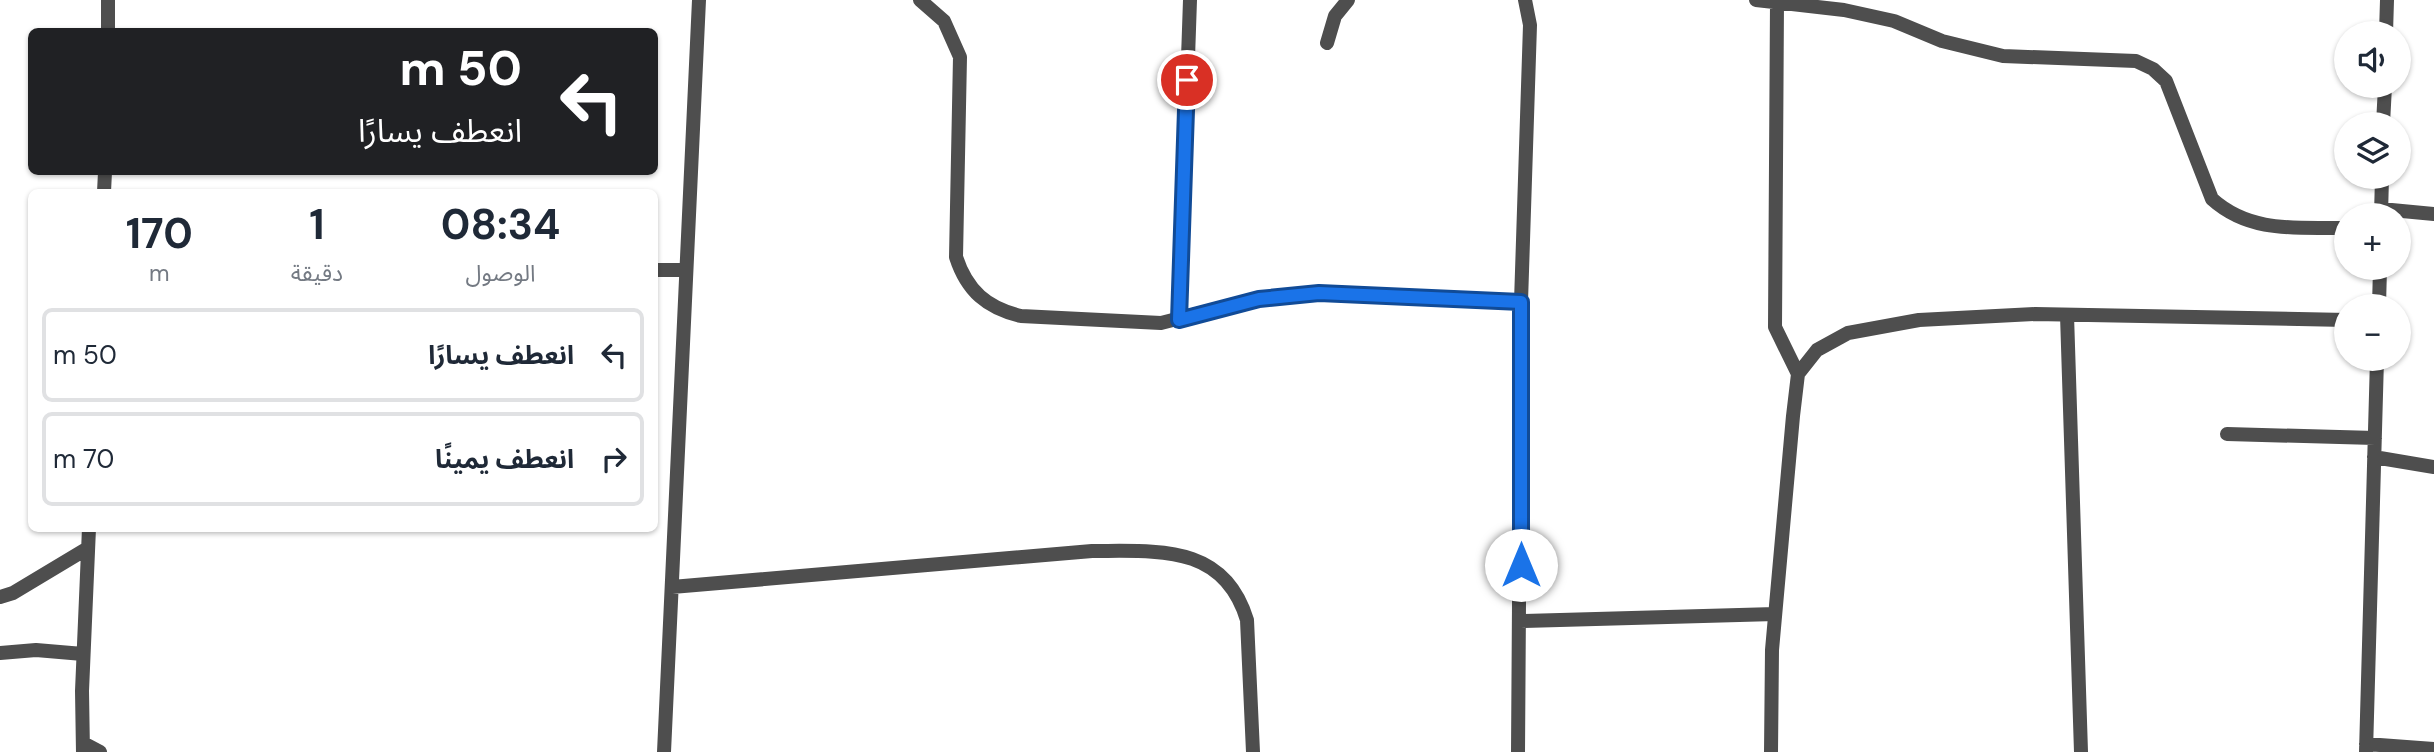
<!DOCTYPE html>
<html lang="ar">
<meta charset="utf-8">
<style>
:root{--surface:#fff;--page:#f2f2f3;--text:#1f2937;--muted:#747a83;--line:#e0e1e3}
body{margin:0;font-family:"DM Sans","Noto Sans Arabic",sans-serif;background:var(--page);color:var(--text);direction:rtl;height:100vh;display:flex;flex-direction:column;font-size:26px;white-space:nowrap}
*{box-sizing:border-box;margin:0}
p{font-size:23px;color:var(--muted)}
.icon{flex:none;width:38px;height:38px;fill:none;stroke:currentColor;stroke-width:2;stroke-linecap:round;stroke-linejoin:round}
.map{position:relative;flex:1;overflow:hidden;direction:ltr}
.drawer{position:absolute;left:28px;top:189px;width:630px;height:343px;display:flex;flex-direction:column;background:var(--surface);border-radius:10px;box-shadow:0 2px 5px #0004;direction:rtl}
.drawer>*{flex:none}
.guide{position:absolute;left:28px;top:28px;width:630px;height:147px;border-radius:10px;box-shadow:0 2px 5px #0004;direction:rtl;background:#202124;color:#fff;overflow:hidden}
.buttons{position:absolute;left:2334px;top:21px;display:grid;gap:14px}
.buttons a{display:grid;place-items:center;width:77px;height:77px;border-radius:50%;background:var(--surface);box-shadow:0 2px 5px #0004;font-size:35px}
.pin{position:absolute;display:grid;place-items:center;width:60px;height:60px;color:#fff;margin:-30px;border:4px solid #fff;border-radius:50%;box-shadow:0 2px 7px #0007}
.me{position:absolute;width:77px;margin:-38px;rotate:0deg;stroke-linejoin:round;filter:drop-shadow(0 0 5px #0008)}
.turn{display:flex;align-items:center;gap:24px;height:147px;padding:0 21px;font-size:32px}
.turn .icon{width:91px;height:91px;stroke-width:2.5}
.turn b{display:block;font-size:49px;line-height:60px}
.eta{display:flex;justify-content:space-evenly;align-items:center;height:119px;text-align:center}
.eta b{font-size:42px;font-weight:700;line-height:49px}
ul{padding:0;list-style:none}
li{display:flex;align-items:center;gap:21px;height:94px;margin:0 14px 10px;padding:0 7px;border:4px solid var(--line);border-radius:10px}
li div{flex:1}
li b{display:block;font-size:26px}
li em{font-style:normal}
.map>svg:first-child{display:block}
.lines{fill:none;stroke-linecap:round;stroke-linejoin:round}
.minor{stroke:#4e4e4e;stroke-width:14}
.route-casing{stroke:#114b97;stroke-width:18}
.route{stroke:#1a73e8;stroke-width:12}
</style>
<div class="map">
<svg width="2434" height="752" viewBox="0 0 2434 752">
<rect width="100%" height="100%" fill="#fff"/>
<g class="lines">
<path class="minor" d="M920 0 944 21 960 57 956 257C967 291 987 308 1021 316L1161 323 1259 298 1319 293 1521 302
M1756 0 1844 10 1894 21 1942 41 2003 56 2136 61 2153 69 2166 81 2212 199C2251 234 2298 227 2347 228
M1777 2 1775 327 1798 374
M108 32V0
M2386 33 2387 0
M1327 43 1335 16 1348 0
M2383 124 2385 86
M104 192 105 172
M2381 209 2434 214
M2381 215 2382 177
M654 270H686
M2379 306 2380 268
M2067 315 2081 752
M1179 320 1190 0
M2227 434 2375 438
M2374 457 2434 467
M672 587 1092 551C1159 551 1224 544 1247 620L1253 752
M0 597 13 593 88 548
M1521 621 1775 614
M0 653 36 650 83 654
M83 743 100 752
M2366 744 2434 749
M83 752 82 691 89 528
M664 752 699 0
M1518 752 1521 302 1530 25 1525 0
M1771 752 1772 650 1793 416 1798 374 1817 350 1848 333 1919 320 2035 314 2347 320
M2366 752 2377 359"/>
</g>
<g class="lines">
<g class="route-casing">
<path id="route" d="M1187 80 1179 320 1259 299 1319 293 1521 302V565"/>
</g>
<use href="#route" class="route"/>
</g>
</svg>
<div class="buttons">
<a><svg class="icon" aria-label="sound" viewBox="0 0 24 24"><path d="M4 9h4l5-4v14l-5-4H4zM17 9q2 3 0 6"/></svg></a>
<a><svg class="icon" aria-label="layers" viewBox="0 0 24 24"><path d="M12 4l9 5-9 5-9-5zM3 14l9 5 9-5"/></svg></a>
<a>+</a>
<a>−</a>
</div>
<div class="pin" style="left:1187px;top:80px;background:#d93025"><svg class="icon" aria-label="arrive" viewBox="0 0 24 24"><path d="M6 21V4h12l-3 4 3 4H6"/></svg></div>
<svg class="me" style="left:1521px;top:565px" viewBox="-20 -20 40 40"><circle r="19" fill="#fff"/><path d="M0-13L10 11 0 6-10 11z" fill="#1a73e8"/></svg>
<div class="guide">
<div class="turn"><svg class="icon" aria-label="left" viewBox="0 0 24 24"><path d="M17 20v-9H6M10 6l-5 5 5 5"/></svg><div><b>50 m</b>انعطف يسارًا</div></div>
</div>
<section class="drawer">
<div class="eta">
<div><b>08:34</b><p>الوصول</p></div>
<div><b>1</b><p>دقيقة</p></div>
<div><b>170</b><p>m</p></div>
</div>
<ul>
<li><svg class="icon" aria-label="left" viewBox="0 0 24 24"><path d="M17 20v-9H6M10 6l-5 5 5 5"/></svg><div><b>انعطف يسارًا</b></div><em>50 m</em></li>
<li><svg class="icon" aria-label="right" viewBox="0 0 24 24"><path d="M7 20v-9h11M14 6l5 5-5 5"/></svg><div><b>انعطف يمينًا</b></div><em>70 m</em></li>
</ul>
</section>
</div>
